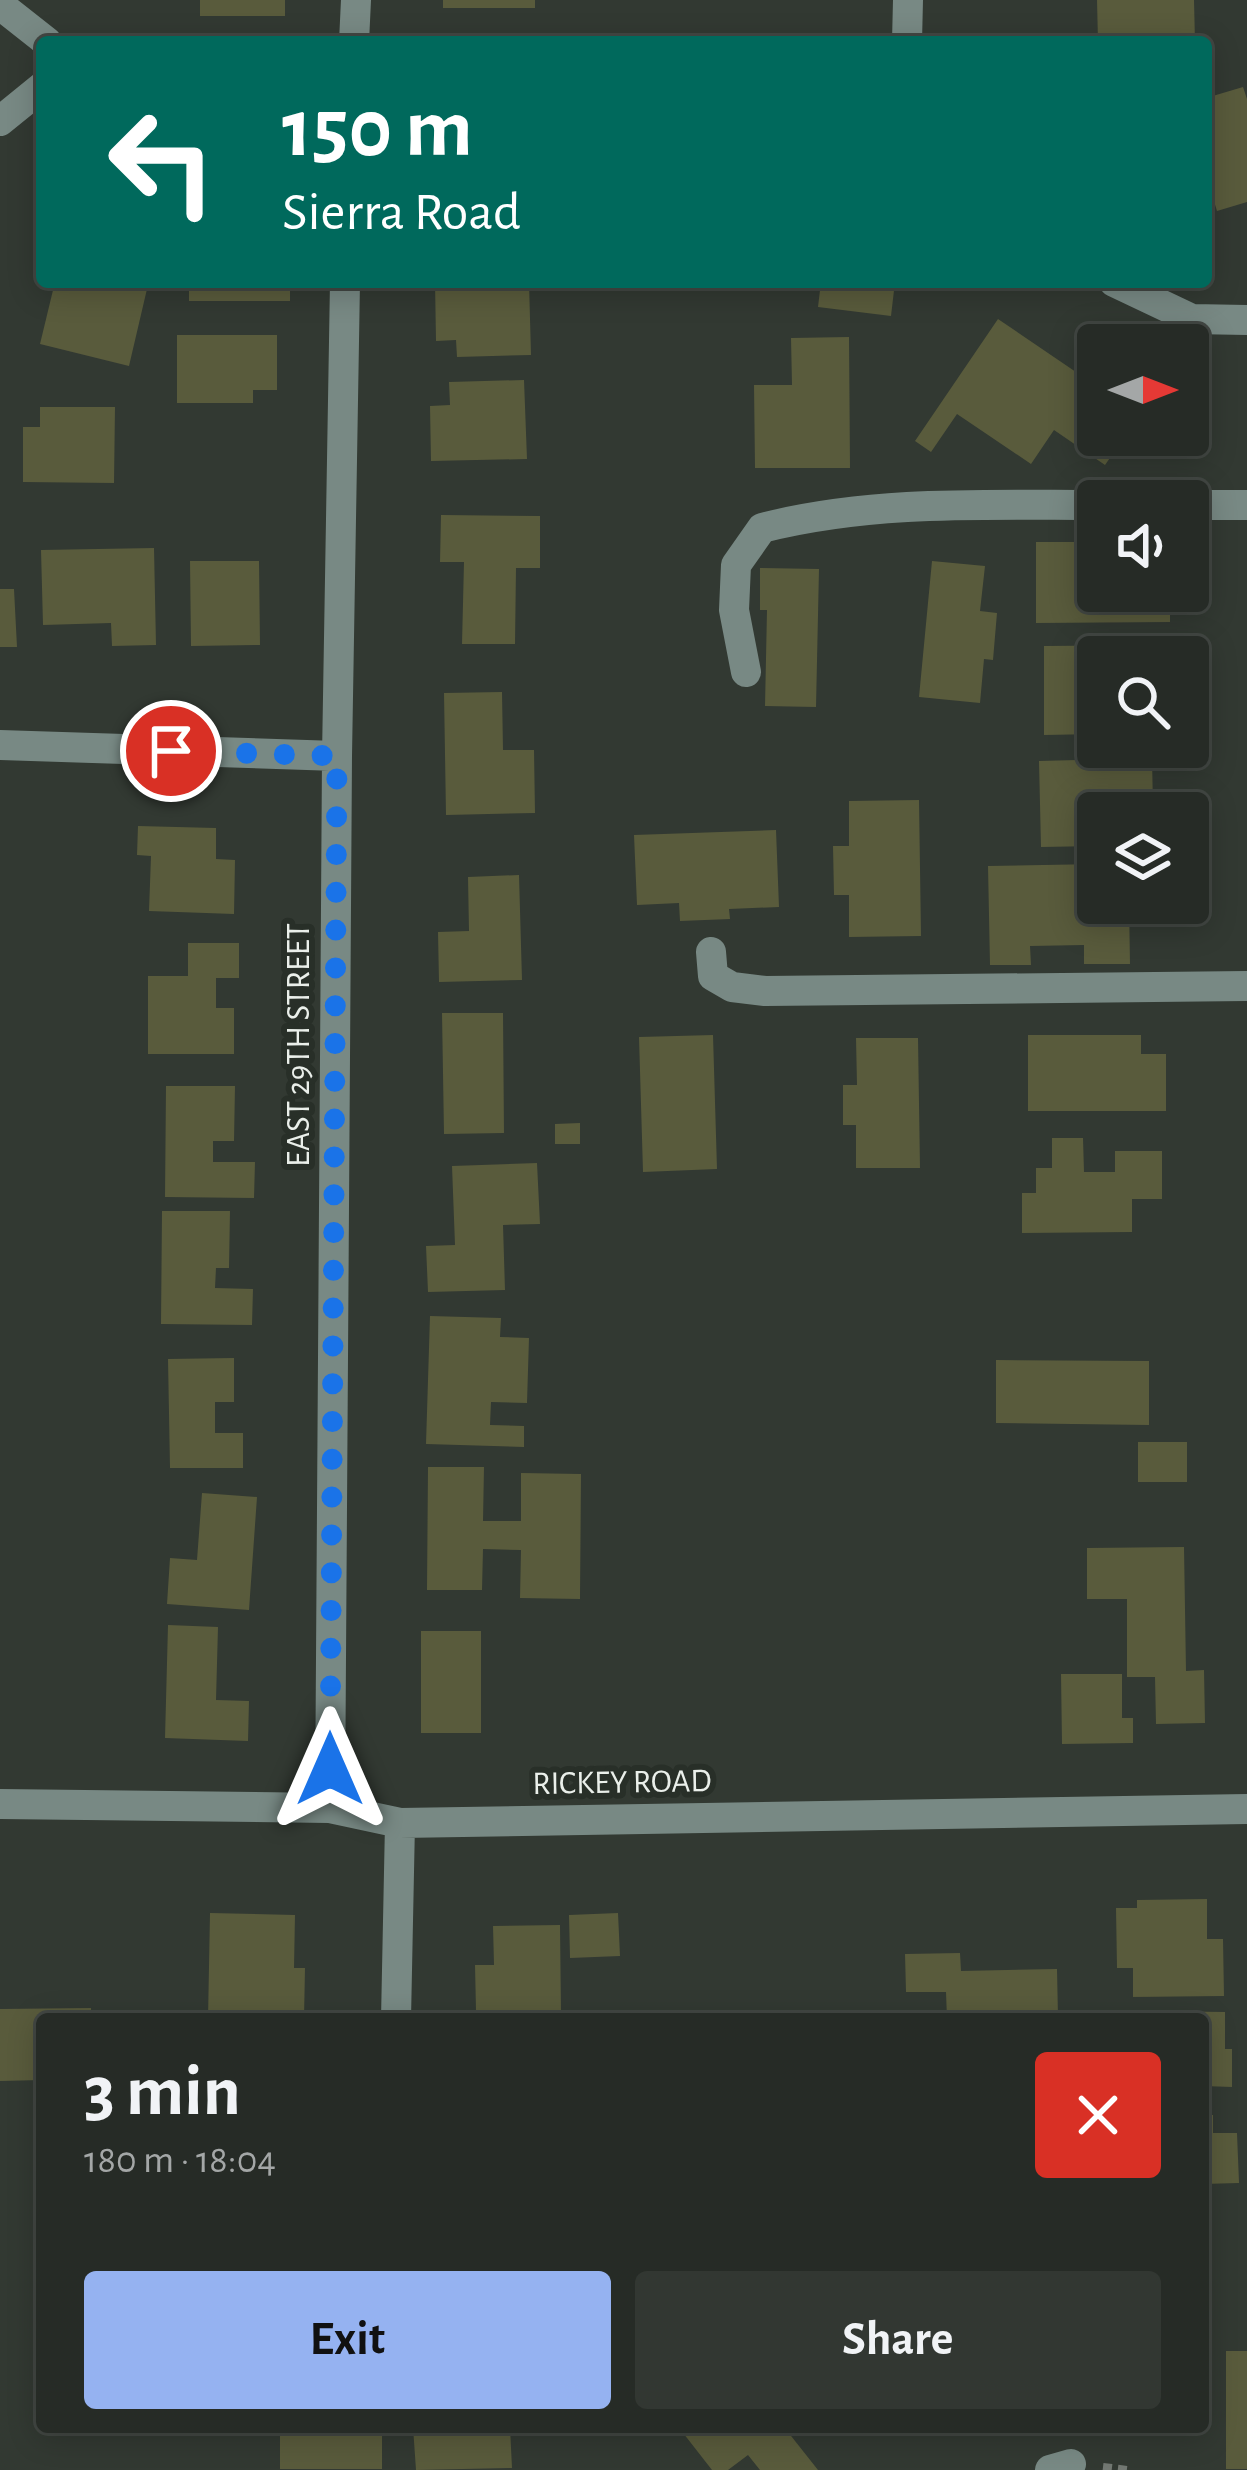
<!DOCTYPE html>
<meta charset="utf-8">
<style>
:root{--surface:#262b26;--page:#323732;--text:#f1f3f6;--muted:#a4a7a7;--line:#424743;--accent:#95b2f1}
body{margin:0;font-family:"Alegreya Sans",sans-serif;background:var(--page);color:var(--text);height:100vh;display:flex;flex-direction:column;font-size:45px;white-space:nowrap}
*{box-sizing:border-box;margin:0}
p{font-size:39px;color:var(--muted)}
.icon{flex:none;width:66px;height:66px;fill:none;stroke:currentColor;stroke-width:2;stroke-linecap:round;stroke-linejoin:round}
.map{position:relative;flex:1;overflow:hidden}
.details{position:absolute;left:36px;top:2013px;width:1173px;height:420px;display:flex;flex-direction:column;background:var(--surface);border-radius:12px;box-shadow:0 6px 30px #0003,0 0 0 3px var(--line)}
.details>*{flex:none}
.banner{position:absolute;left:36px;top:36px;width:1176px;height:252px;border-radius:12px;box-shadow:0 6px 30px #0003,0 0 0 3px var(--line);background:#00695c;color:#fff;overflow:hidden}
.needle{width:78px;rotate:90deg}
.buttons{position:absolute;left:1077px;top:324px;display:grid;gap:24px}
.buttons a{display:grid;place-items:center;width:132px;height:132px;border-radius:12px;background:var(--surface);box-shadow:0 6px 30px #0003,0 0 0 3px var(--line);font-size:60px}
.pin{position:absolute;display:grid;place-items:center;width:102px;height:102px;color:#fff;margin:-51px;border:6px solid #fff;border-radius:50%;box-shadow:0 3px 12px #0007}
.me{position:absolute;width:132px;margin:-66px;rotate:0deg;stroke-linejoin:round;filter:drop-shadow(0 0 9px #0008)}
.turn{display:flex;align-items:center;gap:42px;height:252px;padding:0 48px;font-size:54px}
.turn .icon{width:156px;height:156px;stroke-width:2.5}
.turn b{display:block;font-size:84px;line-height:102px}
.round{display:grid;place-items:center;flex:none;width:126px;height:126px;border-radius:12px;background:var(--page)}
.overview{display:flex;align-items:center;justify-content:space-between;height:204px;padding:0 48px}
h1{font-size:72px;font-weight:600;line-height:90px}
.cta{display:flex;gap:24px;margin-top:auto;padding:24px 48px}
.cta a{flex:1;height:138px;border-radius:12px;background:var(--accent);color:#111;font-size:48px;font-weight:600;line-height:138px;text-align:center}
.cta a+a{background:var(--page);color:var(--text)}
.map>svg:first-child{display:block}
.building{fill:#595b3c}
.lines{fill:none;stroke-linecap:round;stroke-linejoin:round}
.path{stroke:#727872;stroke-width:8;stroke-dasharray:9 6;stroke-linecap:butt}
.minor{stroke:#788984;stroke-width:30}
.route{stroke:#1a73e8;stroke-width:21;stroke-dasharray:0 37.8}
.labels{text-anchor:middle;dominant-baseline:central;stroke-width:12;stroke-linejoin:round;paint-order:stroke}
.street-label{font-size:33px;fill:#eaefea;stroke:#282f28}
</style>
<div class="map">
<svg width="1247" height="2470" viewBox="0 0 1247 2470">
<rect width="100%" height="100%" fill="#323932"/>
<path class="building" d="M200 0H285V16H200Z
M443 0H535V8H443Z
M1097 0H1194L1195 42H1098Z
M1243 87 1247 99V202L1217 211 1206 175V98Z
M76 282H118L147 289 129 366 40 344 54 286 74 291Z
M189 282H290V301H189Z
M435 282H529L531 355 457 357 456 340 436 341Z
M821 282H895L891 316 818 307Z
M998 319 1098 387V435H1126L1105 465 1054 430 1031 464 957 414 931 452 915 441Z
M177 335H277V390H253V403H177Z
M849 337 850 468H755L754 385H792L791 338Z
M524 380 527 459 431 461 430 406 450 405 449 382Z
M40 407H115L114 483 23 482V427H40Z
M441 515 540 516V568H516L515 644H462L464 562H440Z
M1036 542H1086V553H1098V591H1170V622L1036 623Z
M154 548 156 645 112 646 111 623 43 625 41 550Z
M190 561H259L260 645 191 646Z
M932 561 985 566 980 611 997 613 993 660 984 659 980 703 919 697Z
M760 568 819 569 816 707 765 706 767 610H760Z
M0 589H14L17 647H0Z
M1162 645V657H1098V734L1044 735V646Z
M502 692 503 750H534L535 813 446 815 444 693Z
M1152 758 1153 807 1098 813V846L1041 847 1039 761Z
M919 800 921 936 849 937V895H834L833 846H849V801Z
M138 826 216 828V859L235 860 234 914 149 911 151 856 137 855Z
M776 830 779 907 729 909 730 919 680 921 679 903 637 905 634 835Z
M1098 864V903H1129L1130 964H1084V945L1030 946 1031 965H990L988 866Z
M519 875 522 980 439 982 438 932 469 931 468 877Z
M188 943H239V978H216V1008H234V1054H148V976H188Z
M442 1013H503L504 1133 444 1134Z
M713 1035 717 1169 643 1172 639 1037Z
M1028 1035H1141V1054H1166V1111H1028Z
M856 1038H918L920 1168H856V1125H843V1085H857Z
M166 1086H235L234 1141H213V1162H255L254 1198 165 1197Z
M580 1123V1144H555V1124Z
M1052 1138H1083L1084 1172H1115V1151H1162V1199H1132V1232L1022 1233V1193H1036V1168H1052Z
M537 1163 540 1224 503 1225 505 1290 428 1292 426 1246 455 1245 452 1166Z
M162 1211H230L229 1268H216L215 1288 253 1289 252 1325 161 1324Z
M430 1316 501 1318 500 1337 529 1338 527 1403 491 1402 490 1425 524 1426V1447L426 1444Z
M234 1358V1402H215V1433H243V1468H170L168 1359Z
M996 1360 1149 1361V1425L996 1423Z
M1138 1442H1187V1482H1138Z
M428 1467H484L483 1521H521V1473L581 1474 580 1599 520 1598 521 1550 483 1549 482 1590H427Z
M202 1493 257 1497 249 1610 167 1604 170 1558 197 1560Z
M1184 1547 1186 1671 1204 1670 1205 1723 1156 1724 1155 1677H1127V1599H1087V1548Z
M168 1625 218 1627 216 1700 249 1701 248 1741 165 1738Z
M421 1631H481V1733H421Z
M1061 1674H1122V1718H1133V1743L1062 1744Z
M1207 1899V1939H1223L1224 1996 1133 1997V1968H1117L1116 1908H1137V1900Z
M210 1913 295 1915 294 1968H305L304 2019H208Z
M618 1913 620 1956 570 1958 569 1915Z
M560 1925 561 2014 488 2015V2011H476L475 1965H494L493 1926Z
M960 1953 961 1971 1057 1969 1058 2017 947 2019 946 1992H906L905 1954Z
M91 2008V2019H42V2080L0 2081V2009Z
M1151 2011 1225 2012V2049H1232V2087L1203 2086V2019H1151Z
M1203 2115H1213V2133H1237L1239 2183 1203 2184Z
M1226 2351H1247V2469H1226Z
M280 2427H382V2469H280Z
M413 2427H510L512 2468 416 2470Z
M683 2427H784L818 2470H760L748 2455 728 2470H712L680 2429Z"/>
<g class="lines">
<path class="path" d="M1103 2467 1128 2470"/>
<path class="minor" d="M0 5 47 42
M354 42 356 0
M907 42 908 0
M0 121 42 87
M1114 282 1192 319 1247 320
M1188 505H1247
M746 672 734 610 736 565 762 528C872 500 986 505 1098 505
M0 745 337 756
M711 952 713 976 732 987 765 991 1247 986
M0 1804 330 1808 400 1823 1247 1809
M330 1808 337 756 345 282
M396 2019 400 1823
M1050 2470 1071 2464"/>
</g>
<g class="lines">
<path class="route" d="M171 751 337 756 330 1769"/>
</g>
<g class="labels">
<g class="street-label">
<text transform="translate(299 1045) rotate(-90)">EAST 29TH STREET</text>
<text transform="translate(622 1783) rotate(-1)">RICKEY ROAD</text>
</g>
</g>
</svg>
<div class="buttons">
<a><svg class="needle" viewBox="-14 -14 28 28"><path d="M0-13l5 13h-10z" fill="#e53935"/><path d="M0 13l5-13h-10z" fill="#a4a7a7"/></svg></a>
<a><svg class="icon" aria-label="sound" viewBox="0 0 24 24"><path d="M4 9h4l5-4v14l-5-4H4zM17 9q2 3 0 6"/></svg></a>
<a><svg class="icon" aria-label="search" viewBox="0 0 24 24"><circle cx="10" cy="10" r="6"/><path d="M15 15l6 6"/></svg></a>
<a><svg class="icon" aria-label="layers" viewBox="0 0 24 24"><path d="M12 4l9 5-9 5-9-5zM3 14l9 5 9-5"/></svg></a>
</div>
<div class="pin" style="left:171px;top:751px;background:#d93025"><svg class="icon" aria-label="arrive" viewBox="0 0 24 24"><path d="M6 21V4h12l-3 4 3 4H6"/></svg></div>
<svg class="me" style="left:330px;top:1769px" viewBox="-20 -20 40 40"><path d="M0-17L14 15 0 8-14 15z" fill="#1a73e8" stroke="#fff" stroke-width="4"/></svg>
<div class="banner">
<div class="turn"><svg class="icon" aria-label="left" viewBox="0 0 24 24"><path d="M17 20v-9H6M10 6l-5 5 5 5"/></svg><div><b>150 m</b>Sierra Road</div></div>
</div>
<section class="details">
<div class="overview"><div><h1>3 min</h1><p>180 m · 18:04</p></div><a class="round" style="background:#d93025;color:#fff"><svg class="icon" aria-label="close" viewBox="0 0 24 24"><path d="M6 6l12 12M18 6L6 18"/></svg></a></div>
<div class="cta"><a>Exit</a><a>Share</a></div>
</section>
</div>
